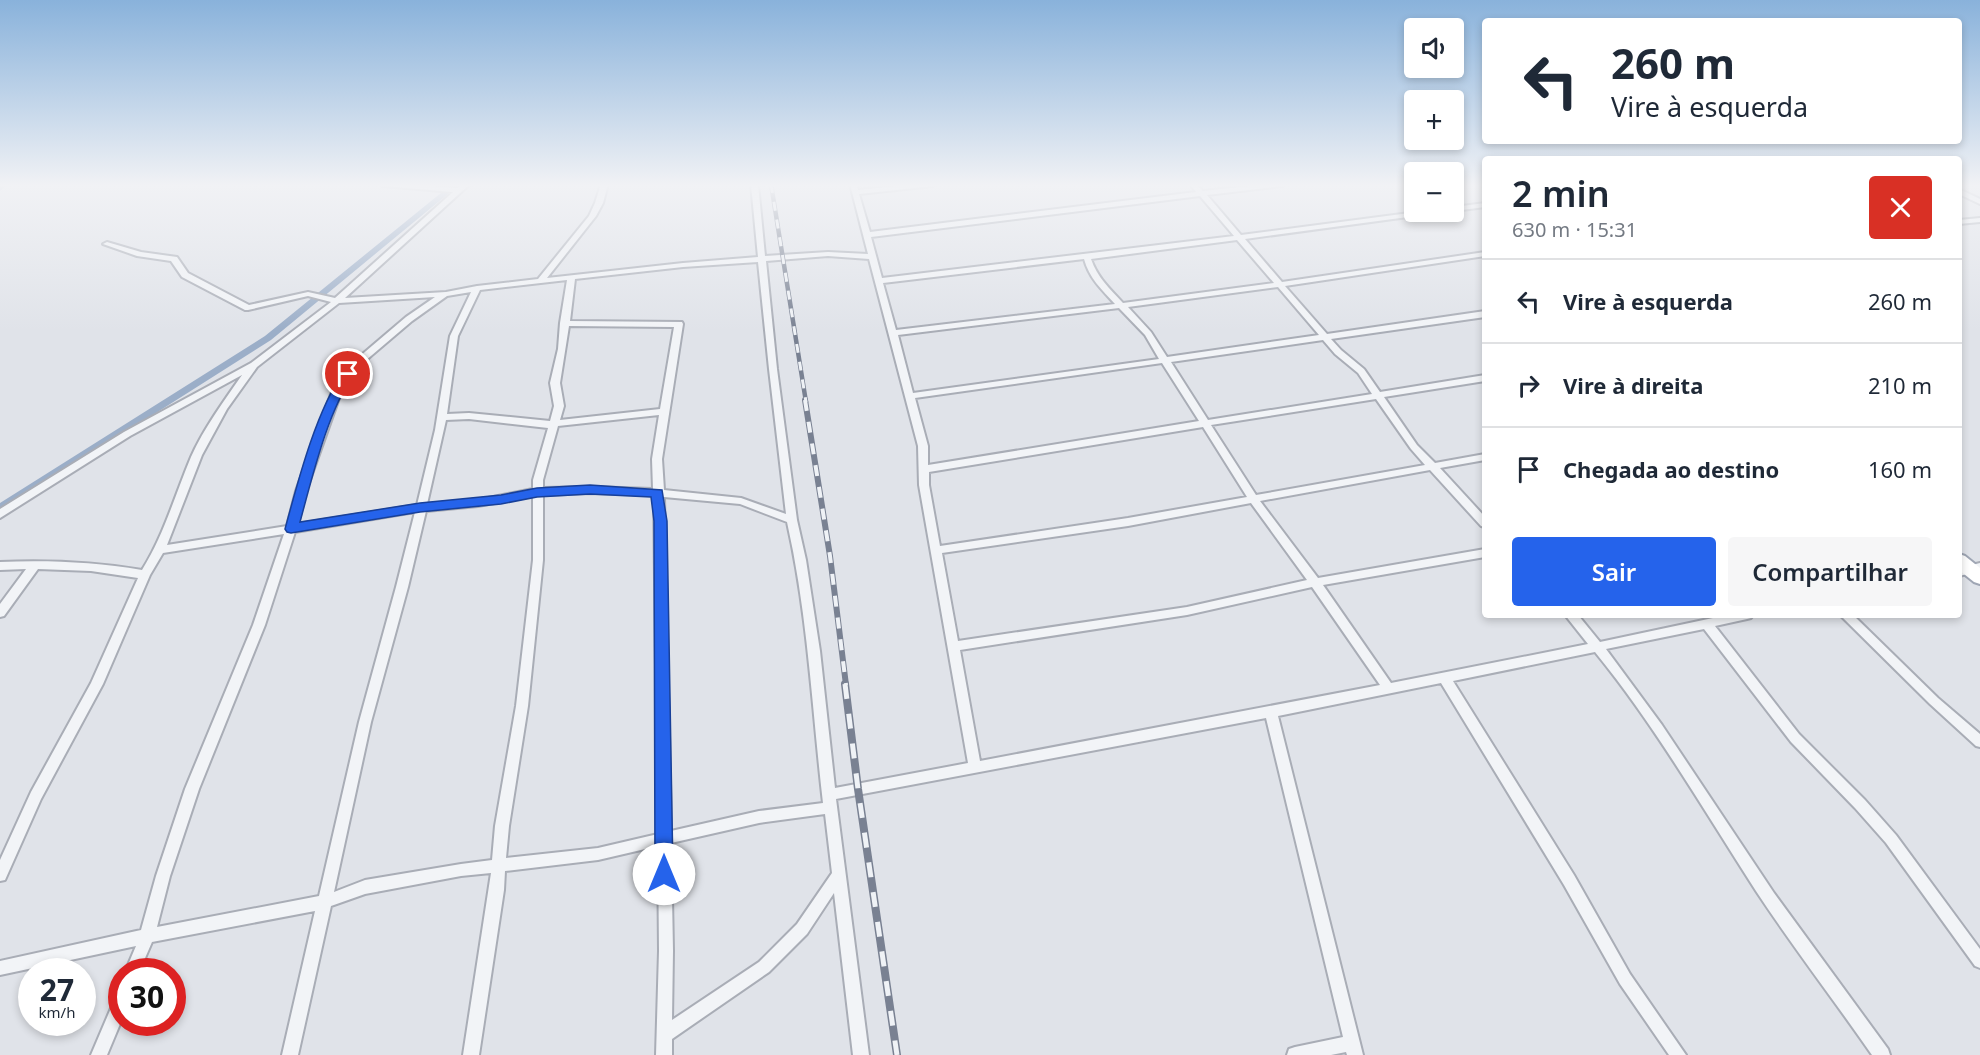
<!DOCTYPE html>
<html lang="pt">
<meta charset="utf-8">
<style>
:root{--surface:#fff;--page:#f6f6f7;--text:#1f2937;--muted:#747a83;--line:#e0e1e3;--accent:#2563eb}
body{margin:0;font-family:"Noto Sans",sans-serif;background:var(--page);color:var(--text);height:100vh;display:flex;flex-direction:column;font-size:22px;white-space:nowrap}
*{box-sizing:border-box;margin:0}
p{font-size:20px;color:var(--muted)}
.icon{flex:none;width:33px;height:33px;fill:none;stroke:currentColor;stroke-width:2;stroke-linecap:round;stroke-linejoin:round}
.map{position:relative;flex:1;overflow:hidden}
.panel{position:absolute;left:1482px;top:156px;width:480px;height:462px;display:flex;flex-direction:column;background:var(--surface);border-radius:6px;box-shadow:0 3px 9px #0003}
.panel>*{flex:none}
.banner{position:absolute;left:1482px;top:18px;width:480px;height:126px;border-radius:6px;box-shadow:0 3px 9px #0003;background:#fff;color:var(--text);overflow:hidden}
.buttons{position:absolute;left:1404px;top:18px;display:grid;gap:12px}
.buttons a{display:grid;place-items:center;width:60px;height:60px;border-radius:6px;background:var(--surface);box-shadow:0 3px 9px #0003;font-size:30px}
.speed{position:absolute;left:18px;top:958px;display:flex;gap:12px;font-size:30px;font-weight:700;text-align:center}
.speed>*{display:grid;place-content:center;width:78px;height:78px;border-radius:50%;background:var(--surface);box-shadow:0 3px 9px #0003;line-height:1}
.speed small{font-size:15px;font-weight:400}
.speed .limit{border:9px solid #d22;background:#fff;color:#111}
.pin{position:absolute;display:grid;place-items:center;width:51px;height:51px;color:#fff;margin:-26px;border:3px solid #fff;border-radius:50%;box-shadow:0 2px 6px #0007}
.me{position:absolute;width:66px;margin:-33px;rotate:0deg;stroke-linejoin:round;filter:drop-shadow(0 0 4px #0008)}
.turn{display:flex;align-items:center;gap:21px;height:126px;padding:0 30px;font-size:27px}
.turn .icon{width:78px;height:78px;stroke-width:2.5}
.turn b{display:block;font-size:42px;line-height:51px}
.round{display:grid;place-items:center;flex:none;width:63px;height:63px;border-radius:6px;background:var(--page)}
.summary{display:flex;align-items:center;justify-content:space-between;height:102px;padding:0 30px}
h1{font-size:36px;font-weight:600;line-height:45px}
.action{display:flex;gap:12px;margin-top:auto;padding:12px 30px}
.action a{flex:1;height:69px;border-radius:6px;background:var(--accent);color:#fff;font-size:24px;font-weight:600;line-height:69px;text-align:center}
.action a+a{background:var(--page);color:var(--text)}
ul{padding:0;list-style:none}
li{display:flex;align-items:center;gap:18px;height:84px;padding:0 30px;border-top:2px solid var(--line)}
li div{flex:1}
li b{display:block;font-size:22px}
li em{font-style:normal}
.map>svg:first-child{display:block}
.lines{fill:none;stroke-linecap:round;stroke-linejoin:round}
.stream{stroke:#9baec8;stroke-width:3}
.canal{fill:#9baec8;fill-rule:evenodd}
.minor-casing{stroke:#a9adb6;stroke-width:4}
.primary-casing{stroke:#9fa6b4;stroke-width:4}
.minor{fill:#f2f4f7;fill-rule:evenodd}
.primary{fill:#fff;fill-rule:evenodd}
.rail-far2-casing{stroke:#798192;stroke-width:4.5}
.rail-far1-casing{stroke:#798192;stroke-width:6}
.rail-casing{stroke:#798192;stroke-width:8}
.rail-far2{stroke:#eff2f6;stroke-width:3;stroke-dasharray:9;stroke-linecap:butt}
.rail-far1{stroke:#eff2f6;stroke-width:4;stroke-dasharray:11;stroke-linecap:butt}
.rail{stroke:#eff2f6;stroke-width:5;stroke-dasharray:15;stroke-linecap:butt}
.route{fill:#2563eb;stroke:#184099;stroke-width:1.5}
</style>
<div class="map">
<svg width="1980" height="1055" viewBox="0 0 1980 1055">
<rect width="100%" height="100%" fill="#e0e3e9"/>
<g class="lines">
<path class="stream" d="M0 189 5 184"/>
<path class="canal" d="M452 184H460L271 340 0 512V503L265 336Z"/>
<g class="minor-casing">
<path id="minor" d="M380 184H405L458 188 462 184H470L345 298 446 292 477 286 538 279 589 216 595 203 601 184H608L603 203 596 216 547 278 683 263 758 257 751 184H758L765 256 828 252 868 254 850 184H856L858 190 916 184H937L933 186 859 194 870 232 1196 192 1190 184H1196L1203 191 1268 184H1285L1282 186 1207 195 1241 235 1417 212H1433L1430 214 1245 239 1282 282 1485 252V256L1285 286 1327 334 1485 311V317L1331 339 1341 350 1364 369 1380 392 1485 375V381L1384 397 1417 445 1435 463 1485 454V460L1440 468 1485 517V527L1481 526 1430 470 1260 501 1318 578 1485 549V557L1323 585 1391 683 1588 644 1565 615H1578L1600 642 1727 615H1753L1751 618 1747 619 1715 626 1799 734 1865 800 1896 835 1980 949V968L1975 966 1886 843 1855 808 1791 742 1704 629 1606 649 1662 725 1774 893 1888 1049 1890 1055H1872C1834 1000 1793 947 1756 891 1705 812 1654 724 1595 652L1453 681 1574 875 1630 974 1686 1055H1669L1620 984 1564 885 1441 683 1278 716 1363 1055H1347L1346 1052 1331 1055H1287L1289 1049 1295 1047 1343 1037 1266 718 836 799 869 1055H853L834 893 807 934 769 972 672 1039V1055H656L659 951 658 846 598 860 505 871 504 890 479 1055H463L491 873 461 876 365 894 331 906 298 1055H282L315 911 152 942 139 972H125L136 946 0 975V961L141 930 156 876 185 789 253 625 284 534 163 553 150 575 103 684 41 799 5 880 0 881V860L31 792 91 683 138 578 91 571 38 569 4 616 0 617V604L26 569 0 570V562C48 560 95 562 142 570 164 535 175 495 191 457 204 428 224 401 242 375L130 436 0 518V509L124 432 251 363 331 302 308 296 248 310H245L182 277 171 261 137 256 103 244 107 242 141 252 177 257 188 273 249 305 308 292 335 298 453 192 383 186ZM1200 196 1234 236 882 278 871 237ZM1237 240 1274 283 1123 303C1110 289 1097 277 1091 259ZM828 256 869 259 918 446 919 485 968 763 835 788 820 651 806 560 797 520 777 369 766 261ZM1084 259C1089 278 1102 290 1115 304L896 330 883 283ZM758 262 769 369 786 514 741 498 664 490 662 459 683 324 682 322 570 321 575 279 683 267ZM567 280 560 323 558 349 550 383 554 406 550 421 469 413 447 414 458 336 480 290ZM1278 287 1319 335 1167 357 1151 332 1128 307ZM471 292 450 336 435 430 417 505 298 524 306 491 343 387 365 361 412 321 447 296ZM435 297 406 317 359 357 334 386 296 491 287 526 167 545 202 455 227 409 257 367 339 303ZM1119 308 1145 335 1159 359 913 393 898 335ZM569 326 674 327 660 409 560 420 564 406 560 383ZM1323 340 1335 354 1358 373 1372 394 1208 420 1171 362ZM1162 363 1199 421 928 465V446L915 398ZM1376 399 1411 449 1425 465 1256 495 1211 425ZM659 415 652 459 653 489 590 487 543 488V480L558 426ZM469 419 548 428 533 480V489L478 500 427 504 446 420ZM1203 427 1247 497 1128 518 940 546 929 485V472ZM590 493 654 495 658 834 598 848 506 858 509 826 528 706 543 560V495ZM533 496V560L516 706 495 826 492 860 461 864 365 880 334 892 371 722 408 587 426 511 478 506ZM664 497 740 504 787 522C808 615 812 709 823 803L759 811 671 831ZM1251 503 1307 580 1187 607 958 641 942 553 1128 526ZM415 512 396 587 359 722 319 896 157 927 170 876 199 789 265 625 295 532ZM1312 587 1380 685 980 761 960 650 1187 615ZM825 814 832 873 797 924 759 962 672 1020 673 951 671 843 759 823Z
M1480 184H1485V187Z
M1959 189 1980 199V204L1959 194Z
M1485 203V207L1454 211V207Z
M1980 218V222L1959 224V220Z
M1980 563V571L1959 576V568Z
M1840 615H1853L1938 698 1980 734V747L1976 746 1930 704Z
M122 992V1019L107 1055H91L117 994Z"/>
</g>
<g class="primary-casing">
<path id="primary" d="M1959 554 1965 556 1980 568V584L1974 582 1959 570Z"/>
</g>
<use href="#minor" class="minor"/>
<use href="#primary" class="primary"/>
<g class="rail-far2-casing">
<path id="rail-far2" d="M771 184 806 402"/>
</g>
<g class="rail-far1-casing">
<path id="rail-far1" d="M805 400 830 556 846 685"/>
</g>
<g class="rail-casing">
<path id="rail" d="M845 684 858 789 897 1055"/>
</g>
<use href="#rail-far2" class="rail-far2"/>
<use href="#rail-far1" class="rail-far1"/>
<use href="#rail" class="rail"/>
</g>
<linearGradient id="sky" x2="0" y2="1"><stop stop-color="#89b2db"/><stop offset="0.56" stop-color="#f1f2f5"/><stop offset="1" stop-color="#f1f2f5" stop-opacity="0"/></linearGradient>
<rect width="1980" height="331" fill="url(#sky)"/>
<path class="route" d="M348 370 354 374C328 410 312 478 300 522L420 503 501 495 537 488 590 485 662 490 667 521 673 874 671 880 664 882 658 880 655 874 654 521 651 497 590 494 537 497 501 504 420 512 291 533 287 532 285 529C298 481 316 411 344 371Z"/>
</svg>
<div class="buttons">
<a><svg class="icon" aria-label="sound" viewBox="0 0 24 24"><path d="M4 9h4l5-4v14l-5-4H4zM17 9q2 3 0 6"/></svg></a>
<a>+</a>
<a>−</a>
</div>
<div class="speed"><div>27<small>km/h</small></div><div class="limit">30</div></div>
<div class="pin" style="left:348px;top:374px;background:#d93025"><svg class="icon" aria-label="arrive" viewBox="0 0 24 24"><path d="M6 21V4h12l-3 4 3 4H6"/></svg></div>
<svg class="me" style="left:664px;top:874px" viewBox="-20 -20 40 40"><circle r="19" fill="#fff"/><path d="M0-13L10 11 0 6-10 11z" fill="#2563eb"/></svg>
<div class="banner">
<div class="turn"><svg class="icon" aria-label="left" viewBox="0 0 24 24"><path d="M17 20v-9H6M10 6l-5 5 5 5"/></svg><div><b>260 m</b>Vire à esquerda</div></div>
</div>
<section class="panel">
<div class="summary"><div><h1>2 min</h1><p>630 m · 15:31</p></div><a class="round" style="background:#d93025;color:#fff"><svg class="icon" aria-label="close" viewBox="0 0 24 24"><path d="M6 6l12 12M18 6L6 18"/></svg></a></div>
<ul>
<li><svg class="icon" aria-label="left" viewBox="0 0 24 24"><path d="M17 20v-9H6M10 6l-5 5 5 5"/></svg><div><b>Vire à esquerda</b></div><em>260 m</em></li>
<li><svg class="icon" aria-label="right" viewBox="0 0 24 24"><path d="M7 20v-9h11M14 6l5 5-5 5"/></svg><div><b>Vire à direita</b></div><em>210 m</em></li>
<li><svg class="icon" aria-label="arrive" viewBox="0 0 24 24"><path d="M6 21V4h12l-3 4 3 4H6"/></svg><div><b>Chegada ao destino</b></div><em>160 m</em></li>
</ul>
<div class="action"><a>Sair</a><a>Compartilhar</a></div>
</section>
</div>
